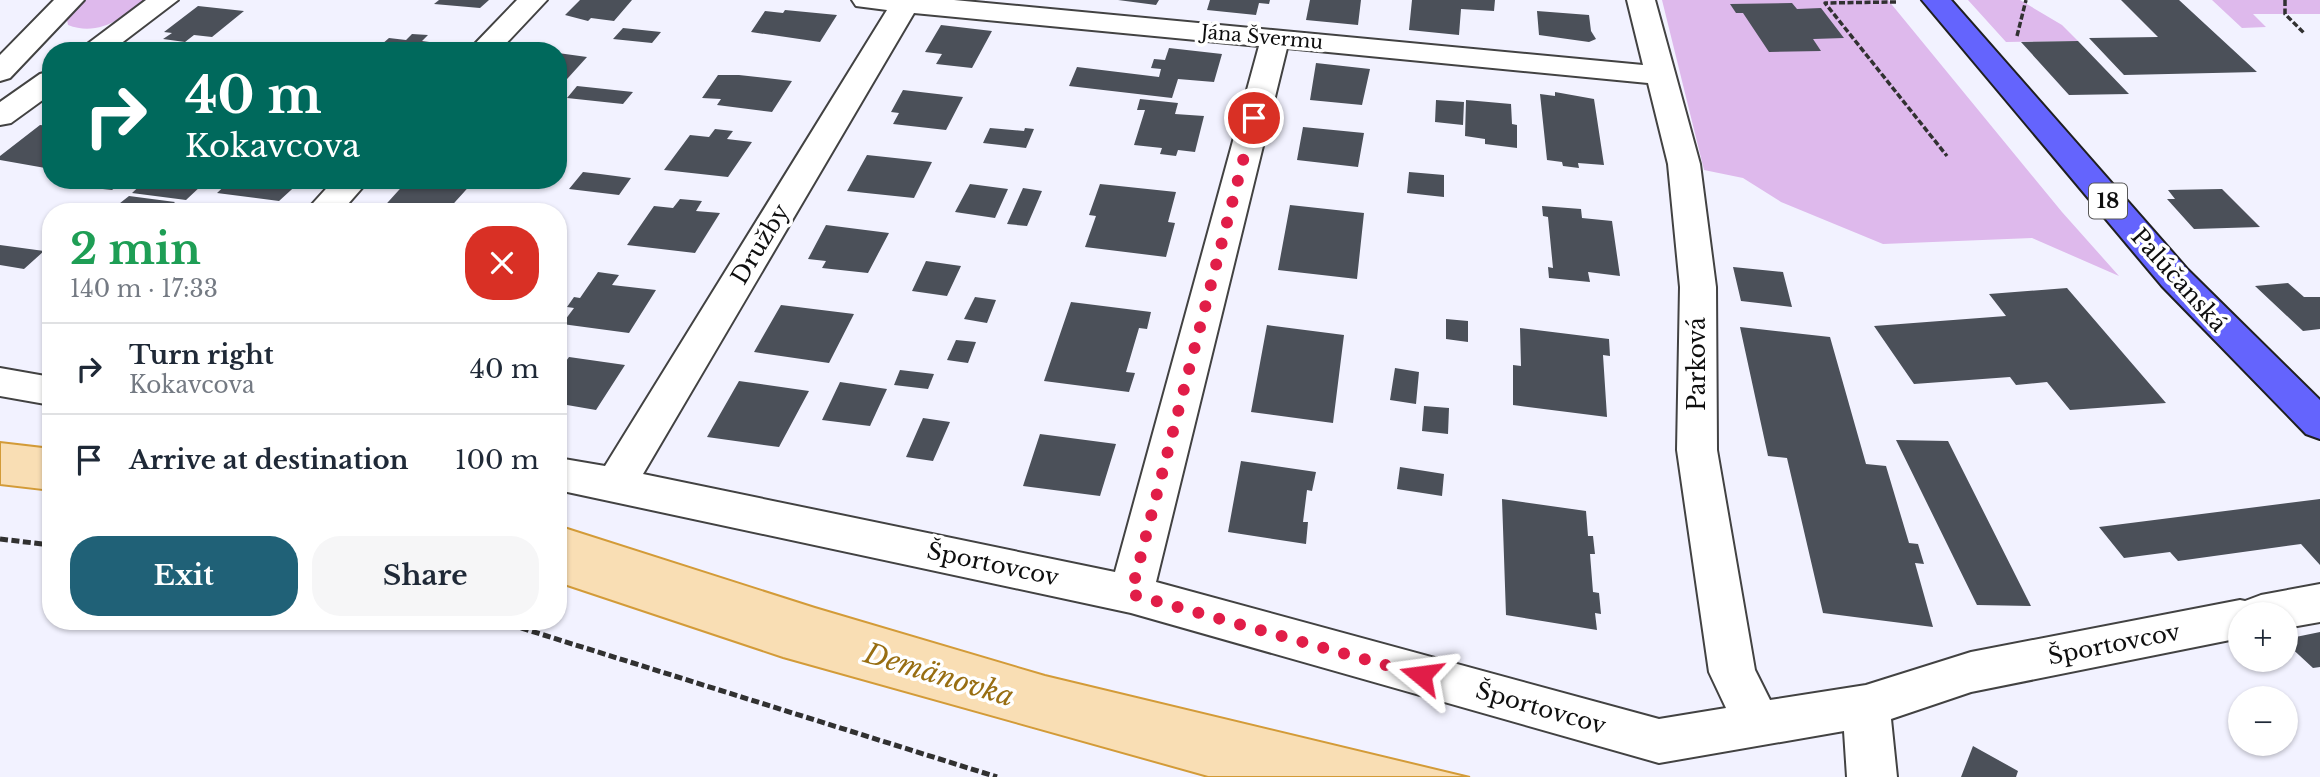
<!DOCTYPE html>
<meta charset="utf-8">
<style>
:root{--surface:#fff;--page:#f6f6f7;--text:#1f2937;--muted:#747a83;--line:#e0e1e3;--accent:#206177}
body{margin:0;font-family:"Libre Baskerville",serif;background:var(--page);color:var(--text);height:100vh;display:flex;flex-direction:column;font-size:26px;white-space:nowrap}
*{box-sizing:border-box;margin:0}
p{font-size:23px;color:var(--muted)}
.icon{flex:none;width:38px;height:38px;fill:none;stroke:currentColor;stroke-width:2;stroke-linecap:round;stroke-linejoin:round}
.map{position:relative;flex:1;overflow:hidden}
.sheet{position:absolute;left:42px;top:203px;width:525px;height:427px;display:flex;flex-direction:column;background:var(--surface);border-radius:28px;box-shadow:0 2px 5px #0004}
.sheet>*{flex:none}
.top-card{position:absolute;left:42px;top:42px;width:525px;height:147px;border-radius:28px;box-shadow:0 2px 5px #0004;background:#00695c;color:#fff;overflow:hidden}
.controls{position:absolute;left:2228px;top:602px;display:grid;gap:14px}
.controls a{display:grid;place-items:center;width:70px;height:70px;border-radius:50%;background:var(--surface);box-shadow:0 2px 5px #0004;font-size:35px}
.pin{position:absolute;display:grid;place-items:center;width:60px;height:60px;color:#fff;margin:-30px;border:4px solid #fff;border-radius:50%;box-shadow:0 2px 7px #0007}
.me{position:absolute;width:77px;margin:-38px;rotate:286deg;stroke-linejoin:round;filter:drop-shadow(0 0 5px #0008)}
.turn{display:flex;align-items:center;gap:24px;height:147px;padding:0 28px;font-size:32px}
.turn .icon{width:91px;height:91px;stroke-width:2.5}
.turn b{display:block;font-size:49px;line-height:60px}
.round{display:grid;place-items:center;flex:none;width:74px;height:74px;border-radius:28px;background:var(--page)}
.summary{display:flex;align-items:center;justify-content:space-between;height:119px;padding:0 28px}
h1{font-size:42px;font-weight:700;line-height:52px;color:#1e9e55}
.primary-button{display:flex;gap:14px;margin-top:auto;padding:14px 28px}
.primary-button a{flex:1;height:80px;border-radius:28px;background:var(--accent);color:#fff;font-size:28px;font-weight:700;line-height:80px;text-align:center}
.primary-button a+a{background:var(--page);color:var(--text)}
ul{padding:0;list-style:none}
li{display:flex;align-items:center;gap:21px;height:91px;padding:0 28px;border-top:2px solid var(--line)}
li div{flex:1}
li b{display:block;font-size:26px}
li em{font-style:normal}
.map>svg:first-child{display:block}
.green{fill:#deb9ec}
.water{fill:#f9deb4;stroke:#d39b38;stroke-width:2}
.building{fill:#4b5059}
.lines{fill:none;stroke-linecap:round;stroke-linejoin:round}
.minor-casing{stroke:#424242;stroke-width:4}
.primary-casing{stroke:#202020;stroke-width:4}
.path-far1{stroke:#313131;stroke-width:3.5;stroke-dasharray:6 2.5;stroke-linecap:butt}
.path{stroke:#313131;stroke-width:5;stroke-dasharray:8 3.5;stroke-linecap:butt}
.minor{fill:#fff;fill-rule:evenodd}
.primary{fill:#6464fd;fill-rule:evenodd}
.route{stroke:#e11d48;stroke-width:12;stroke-dasharray:0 21.6}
.labels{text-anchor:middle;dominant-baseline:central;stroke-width:7;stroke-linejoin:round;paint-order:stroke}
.far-street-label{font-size:19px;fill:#0f0f0f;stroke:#fff}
.shield{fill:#fff;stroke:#575757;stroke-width:2}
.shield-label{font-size:21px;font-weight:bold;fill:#0f0f0f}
.street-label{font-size:23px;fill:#0f0f0f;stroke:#fff}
.near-water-label{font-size:28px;font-style:italic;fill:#986e12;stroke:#fff}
</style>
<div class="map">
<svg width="2320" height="777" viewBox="0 0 2320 777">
<rect width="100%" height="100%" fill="#f2f2ff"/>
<path class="green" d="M86 0H148C124 17 99 37 68 25L67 20Z
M1662 0H1888L2062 212 2119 276 2032 238 1883 244 1781 202 1743 178 1704 170Z
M1968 0H2020L2062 25 2078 41 2006 42Z
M2212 0H2320V14H2253L2266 27 2242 28Z"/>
<path class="water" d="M0 442 51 448V491L0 485Z
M558 525 815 607 1045 675 1470 777H1208L783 658 558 583Z"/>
<path class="building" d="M439 0H489L480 8 434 4Z
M580 0H632L614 21 591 18 588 21 565 15Z
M1118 0H1159L1156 5Z
M1210 0H1270L1269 4 1259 3 1256 15 1207 10Z
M1310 0H1361L1358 25 1306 20Z
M1412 0H1495L1494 11 1461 9 1459 35 1409 30Z
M2121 0H2179L2257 72 2124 75 2089 38 2158 37Z
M1792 3 1797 9 1821 8 1844 38 1813 39 1821 51 1769 52 1743 13H1736L1730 4Z
M198 6 244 11 212 37 194 35 185 42 163 39 172 33 164 32Z
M785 10 837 15 820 42 751 32 765 11 783 13Z
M1537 11 1589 15 1591 31 1596 39 1589 42 1539 35Z
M941 25 992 31 972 68 936 64 942 54 925 52Z
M623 28 661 32 652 43 613 39Z
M412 34 428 35 422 41 444 44 437 51H374L389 38 406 40Z
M2078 41 2129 94 2069 95 2021 42Z
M223 44 264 48 260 51H215Z
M1169 48 1222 54 1214 82 1178 79 1172 98 1069 86 1077 67 1159 77 1161 69 1151 68 1154 59 1165 60Z
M558 53 587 57 558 89Z
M1316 63 1370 69 1362 105 1310 100Z
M718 75H739L792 81 772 112 717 105 721 99 702 98Z
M577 86 633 92 623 104 567 98Z
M903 90 963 97 946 130 893 124 899 113 891 112Z
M1555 92 1594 99 1604 165 1578 163 1579 168 1563 166 1562 162 1547 160 1540 94 1555 96Z
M1140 99 1178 103 1175 114 1204 116 1195 152 1178 150 1176 156 1160 154 1162 148 1134 145 1145 110H1137Z
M1436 100 1464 102 1463 125 1435 122Z
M1466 100 1511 104 1512 124 1517 125V148L1485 144V139L1465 136Z
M40 125 51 126V169L0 160V156Z
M1303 127 1364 133 1358 167 1297 160Z
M990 128 1024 131 1025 128 1034 129 1026 148 983 143Z
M715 129 733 131 727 139 752 142 728 177 664 170 690 135 709 137Z
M867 155 932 162 914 198 847 191Z
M583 172 600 174 631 178 619 195 569 189Z
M1409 172 1444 175V197L1407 193Z
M60 180H124L112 190 56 184Z
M146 180H165L202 185 186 200 132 193Z
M231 180H302L279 201 217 193Z
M408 180H465L474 181 446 212H379Z
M970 184 1008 189 995 218 955 212Z
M1100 184 1176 192 1168 222 1175 223 1166 257 1085 247 1096 216 1089 215Z
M1023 188 1042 191 1027 226 1007 224Z
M2222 189 2260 227 2194 229 2167 199H2175L2168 190Z
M129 196 175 202 165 212 110 211Z
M680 199 702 201 696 211 720 213 695 253 627 245 654 206 673 208Z
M1290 205 1364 213 1357 279 1278 270Z
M1542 206 1581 209 1582 218 1612 221 1620 276 1588 272 1590 282 1549 278 1548 267 1553 268 1548 217 1543 216Z
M826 225 889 233 868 273 822 268 826 261 808 259Z
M0 245 44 251 24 269 0 265Z
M926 261 961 266 947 296 912 291Z
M1733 267 1783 272 1792 307 1741 301Z
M598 272 619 275 612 285 656 290 629 333 562 324 574 308 567 307 574 297 580 298Z
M2288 283 2304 297H2320V329L2303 331 2255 286Z
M2067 288 2166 403 2070 410 2047 382 2016 385 2010 377 1914 384 1874 326 2006 316 1989 294Z
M975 297 996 300 987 323 964 319Z
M1071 302 1151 312 1147 329 1139 328 1126 372 1135 373 1129 392 1044 381Z
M781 305 854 314 829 363 754 352Z
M1446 319 1468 321V342L1446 339Z
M1267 325 1344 335 1333 423 1251 412Z
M1740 327 1830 337 1866 464 1886 466 1909 543 1918 544 1924 564 1915 563 1933 627 1823 613 1787 458 1768 456Z
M1520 328 1609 339 1610 356 1603 355 1607 417 1513 405V365L1521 366Z
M956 340 976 342 968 363 947 360Z
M569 357 625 365 596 410 567 405 558 413V372Z
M1395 368 1419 372 1416 404 1390 400Z
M900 370 934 374 928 389 894 385Z
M739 381 809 391 779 447 707 437Z
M840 382 887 389 870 426 822 420Z
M1424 406 1449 408 1448 434 1422 431Z
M923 418 950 422 933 461 906 457Z
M1040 434 1116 444 1100 496 1023 486Z
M1896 440 1948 441 2031 606 1977 605Z
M1241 461 1316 472 1312 491 1307 490 1303 522H1308L1306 544 1228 532Z
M1400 467 1444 474 1442 496 1397 489Z
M1502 499 1586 511 1588 536H1593L1595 554H1590L1593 592 1599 593 1601 614 1595 613 1597 630 1506 615Z
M2320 499V565L2301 544 2178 561 2170 552 2124 558 2099 527Z
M2320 632V667L2313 668 2286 643V639Z
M1973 746 2018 771 2016 777H1961Z"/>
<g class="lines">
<g class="minor-casing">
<path id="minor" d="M54 0H84L10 78 0 81V55Z
M146 0H178L111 51H78Z
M517 0H547L499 51H468Z
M852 0H954L1643 65 1627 0H1655L1700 164 1716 287 1717 450 1755 670 1770 700 1866 685 1971 652 2240 600 2245 601 2261 595 2320 584V622L2286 628V614H2240V638L1971 692 1891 719 1897 777H1847L1844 731 1659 763 1131 613 558 490V458L605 466 887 10 856 6ZM914 13 1259 46 1115 572 643 474ZM1287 48 1648 83 1668 164 1680 287 1677 450 1709 672 1726 708 1659 719 1156 582Z
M51 71V94L11 123 0 125V102L40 74Z
M334 180H369L341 212H305Z
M0 368 51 377V405L0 396Z"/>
</g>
<g class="primary-casing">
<path id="primary" d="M1922 0H1951L2188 270 2320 400V439L2306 434 2162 286Z"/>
</g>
<path class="path-far1" d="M2285 0V14L2304 33
M1896 2 1825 3 1947 156
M2017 36 2026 0"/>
<path class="path" d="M0 539 51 545
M499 621 997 777"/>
<use href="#minor" class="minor"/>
<use href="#primary" class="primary"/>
</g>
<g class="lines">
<path class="route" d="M1254 118 1131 594 1421 675"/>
</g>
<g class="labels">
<g class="far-street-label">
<text transform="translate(1262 37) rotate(5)">Jána Švermu</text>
</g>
<rect class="shield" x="2089" y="183.5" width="38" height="35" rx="5"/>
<g class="shield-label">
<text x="2108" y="201">18</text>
</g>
<g class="street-label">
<text transform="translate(760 244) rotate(-59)">Družby</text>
<text transform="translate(2179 280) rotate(48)">Palúčanská</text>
<text transform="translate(1697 364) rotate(-90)">Parková</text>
<text transform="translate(993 564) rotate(12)">Športovcov</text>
<text transform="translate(2114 644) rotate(-11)">Športovcov</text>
<text transform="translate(1541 708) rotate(16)">Športovcov</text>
</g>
<g class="near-water-label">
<text transform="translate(939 675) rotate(17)">Demänovka</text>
</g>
</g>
</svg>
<div class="controls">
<a>+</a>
<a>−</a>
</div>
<div class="pin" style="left:1254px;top:118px;background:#d93025"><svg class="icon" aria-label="arrive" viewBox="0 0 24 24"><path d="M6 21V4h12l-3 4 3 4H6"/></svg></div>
<svg class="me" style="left:1421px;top:675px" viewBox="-20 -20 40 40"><path d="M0-17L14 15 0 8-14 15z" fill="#e11d48" stroke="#fff" stroke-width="4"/></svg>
<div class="top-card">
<div class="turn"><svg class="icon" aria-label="right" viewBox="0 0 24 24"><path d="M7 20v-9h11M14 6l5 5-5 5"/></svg><div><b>40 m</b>Kokavcova</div></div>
</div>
<section class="sheet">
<div class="summary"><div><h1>2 min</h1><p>140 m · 17:33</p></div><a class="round" style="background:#d93025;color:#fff"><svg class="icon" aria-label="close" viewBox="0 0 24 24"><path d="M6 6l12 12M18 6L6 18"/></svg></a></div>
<ul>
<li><svg class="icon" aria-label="right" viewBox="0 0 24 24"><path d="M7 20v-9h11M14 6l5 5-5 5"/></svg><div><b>Turn right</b><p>Kokavcova</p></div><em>40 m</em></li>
<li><svg class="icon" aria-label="arrive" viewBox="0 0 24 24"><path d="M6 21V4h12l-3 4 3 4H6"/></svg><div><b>Arrive at destination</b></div><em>100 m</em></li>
</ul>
<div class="primary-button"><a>Exit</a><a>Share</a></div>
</section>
</div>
